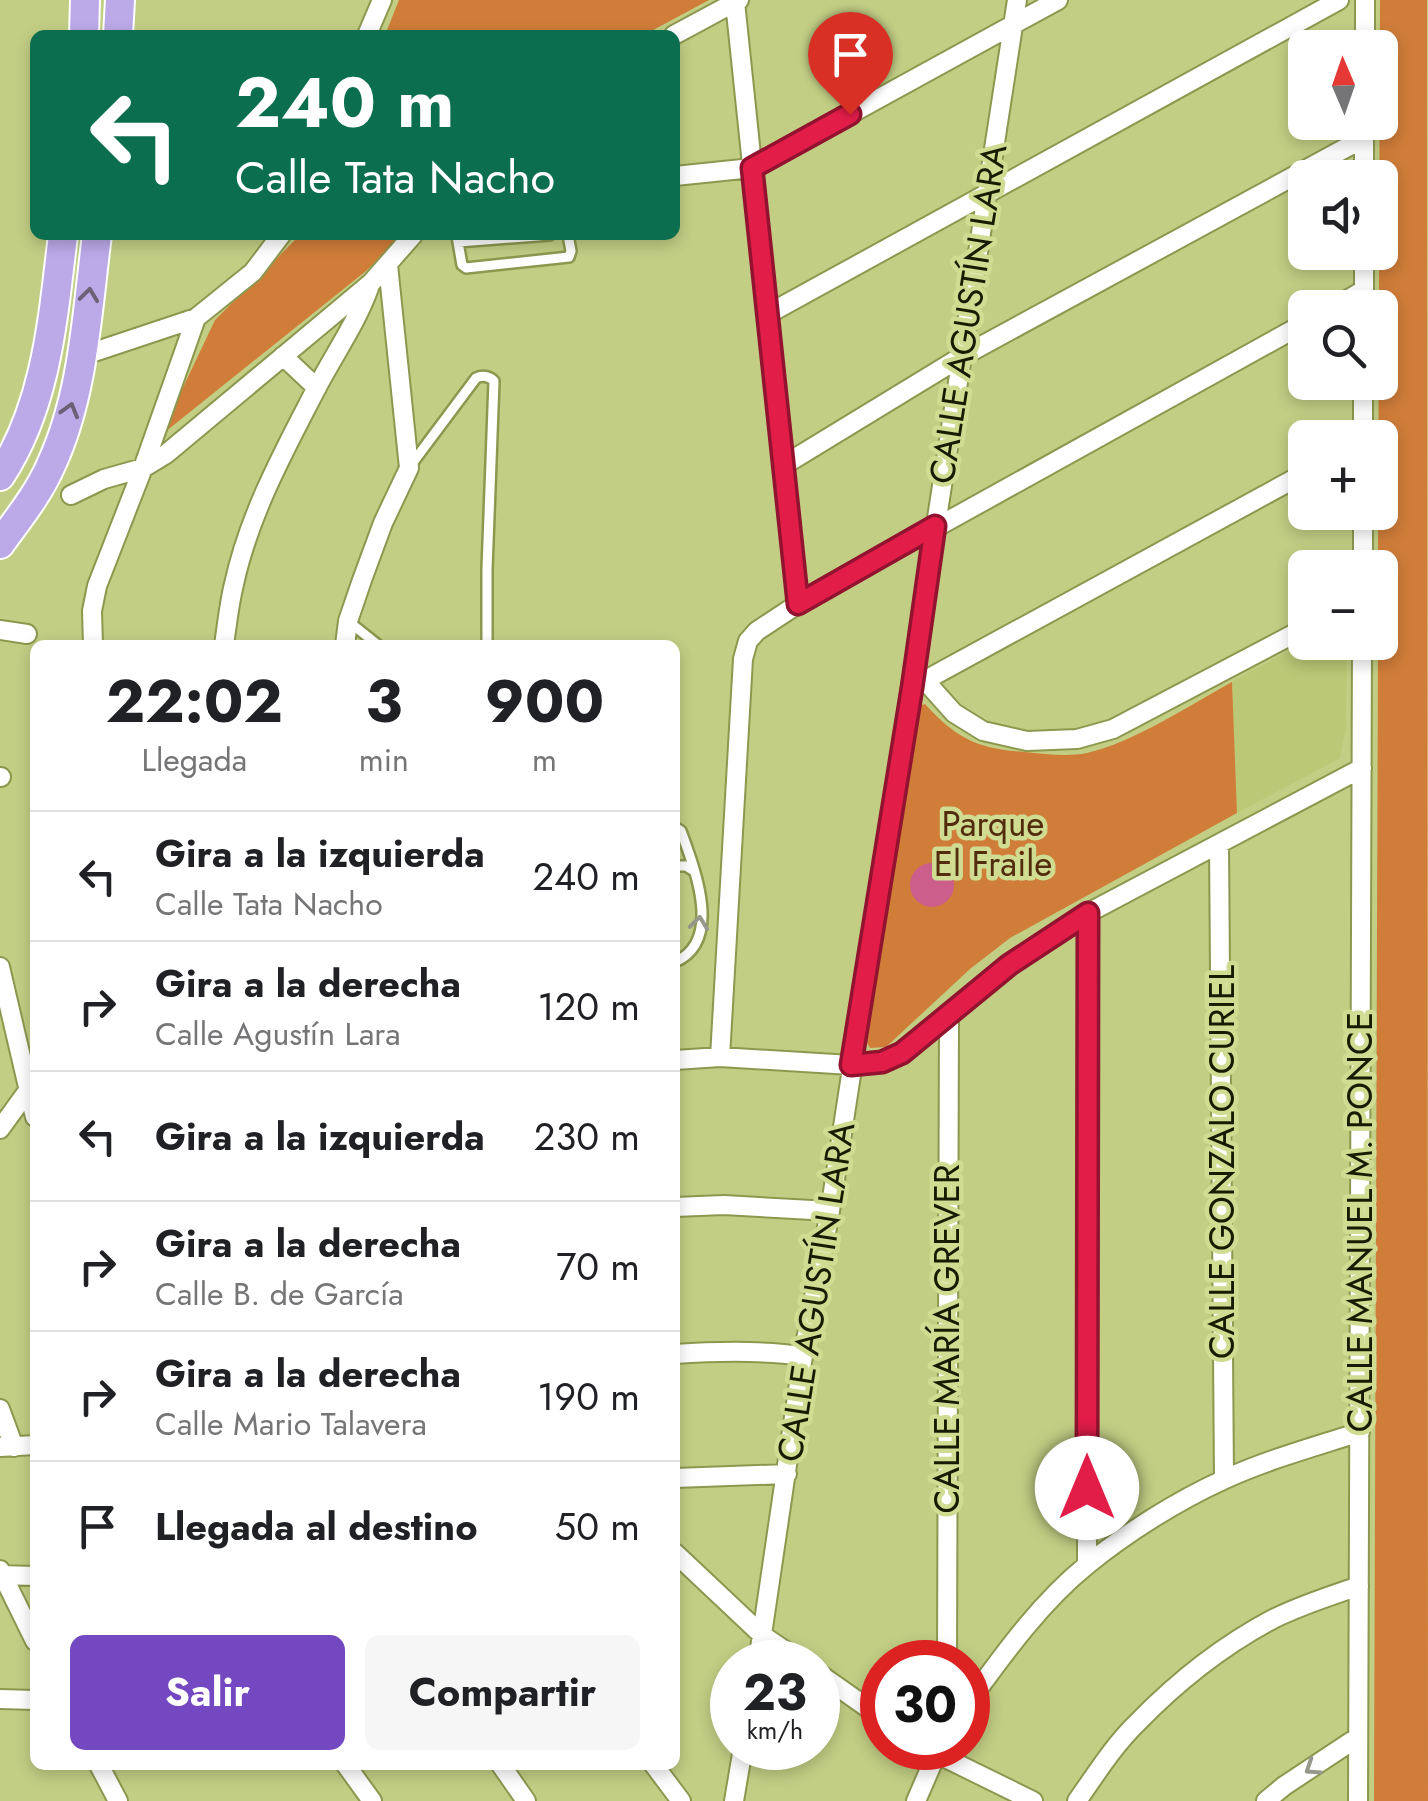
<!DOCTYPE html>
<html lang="es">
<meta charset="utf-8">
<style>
:root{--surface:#fff;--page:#f6f6f6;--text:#202124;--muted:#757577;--line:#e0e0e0;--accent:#7348c0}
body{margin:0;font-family:Jost,sans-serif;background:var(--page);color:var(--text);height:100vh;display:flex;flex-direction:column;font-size:38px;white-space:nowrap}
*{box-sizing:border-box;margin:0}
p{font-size:32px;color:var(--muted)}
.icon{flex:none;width:55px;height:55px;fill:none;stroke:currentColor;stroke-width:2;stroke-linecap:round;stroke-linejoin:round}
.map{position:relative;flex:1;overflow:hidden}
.sheet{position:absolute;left:30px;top:640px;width:650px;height:1130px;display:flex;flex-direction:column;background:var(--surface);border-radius:15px;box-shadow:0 5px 15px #0003}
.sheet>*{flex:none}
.guide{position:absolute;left:30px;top:30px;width:650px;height:210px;border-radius:15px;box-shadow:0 5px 15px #0003;background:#0b6e4f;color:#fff;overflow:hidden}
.needle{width:65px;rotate:358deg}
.fabs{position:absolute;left:1288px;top:30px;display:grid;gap:20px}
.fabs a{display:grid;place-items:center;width:110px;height:110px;border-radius:15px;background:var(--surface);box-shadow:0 5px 15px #0003;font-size:50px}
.speed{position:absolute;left:710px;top:1640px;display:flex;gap:20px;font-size:50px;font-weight:700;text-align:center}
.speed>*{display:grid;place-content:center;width:130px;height:130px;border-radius:50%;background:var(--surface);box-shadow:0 5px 15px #0003;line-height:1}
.speed small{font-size:25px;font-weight:400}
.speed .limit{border:15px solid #d22;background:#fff;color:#111}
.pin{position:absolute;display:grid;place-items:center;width:85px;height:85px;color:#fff;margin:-102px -42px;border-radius:50% 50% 50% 0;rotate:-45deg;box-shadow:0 0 10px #0007}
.pin .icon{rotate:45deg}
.me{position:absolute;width:110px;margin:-55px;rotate:0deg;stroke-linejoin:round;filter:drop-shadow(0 0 8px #0008)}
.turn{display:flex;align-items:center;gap:35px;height:210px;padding:0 40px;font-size:45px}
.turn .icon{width:130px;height:130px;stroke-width:2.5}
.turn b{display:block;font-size:70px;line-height:85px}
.eta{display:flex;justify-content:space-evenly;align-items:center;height:170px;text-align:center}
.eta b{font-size:60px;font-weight:700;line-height:70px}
.primary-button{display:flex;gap:20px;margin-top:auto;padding:20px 40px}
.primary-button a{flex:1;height:115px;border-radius:15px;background:var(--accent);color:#fff;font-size:40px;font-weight:700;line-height:115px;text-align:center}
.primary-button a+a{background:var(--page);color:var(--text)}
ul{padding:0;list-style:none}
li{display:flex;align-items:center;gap:30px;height:130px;padding:0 40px;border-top:2px solid var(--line)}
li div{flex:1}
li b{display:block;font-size:38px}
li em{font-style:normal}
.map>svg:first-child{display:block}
.built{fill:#bbc875}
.green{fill:#d07d39}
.water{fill:#cc5e8b}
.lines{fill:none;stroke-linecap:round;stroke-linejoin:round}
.lane-casing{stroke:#8d984f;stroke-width:14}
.street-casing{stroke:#8d984f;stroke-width:22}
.primary-casing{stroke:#fff;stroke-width:32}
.lane{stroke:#fff;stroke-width:9}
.street{stroke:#fff;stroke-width:18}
.primary{stroke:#bca9e8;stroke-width:28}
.oneway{stroke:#6a6274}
.oneway2{stroke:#97988c}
.route-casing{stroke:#92132f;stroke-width:25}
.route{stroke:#e11d48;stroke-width:18}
.labels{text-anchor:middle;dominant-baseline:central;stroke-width:9;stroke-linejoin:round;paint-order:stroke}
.street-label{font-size:35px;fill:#171b00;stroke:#cfdc91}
.park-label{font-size:35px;fill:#522c0c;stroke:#cfdc91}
</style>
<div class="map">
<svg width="1428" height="1801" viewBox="0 0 1428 1801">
<rect width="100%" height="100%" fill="#c2ce84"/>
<path class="built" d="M1305 642 1347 643 1346 726 1340 758 1237 813 1232 682Z"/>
<path class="green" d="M399 0H709L644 35H385Z
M1380 0H1427L1428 1801H1374L1378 643 1380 642V568L1378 567Z
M300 235H403L366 271 160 436 215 320Z
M1232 682 1237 813 1010 938 970 969 886 1047 870 1048 867 1043 919 706 925 704C957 739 978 749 1025 752 1045 754 1067 757 1087 753 1132 743 1190 705 1232 682Z"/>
<path class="water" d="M910 885a22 22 0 1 1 44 0a22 22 0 1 1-44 0Z"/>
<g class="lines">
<g class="lane-casing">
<path id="lane" d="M457 235 458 242 550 235
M458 242 462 265 466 268 569 257 571 251 568 235
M411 465 476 378C482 375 489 376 494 381L487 569V645
M348 621 378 645
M675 827 681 831C694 867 724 941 675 962
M675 866H686L694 871"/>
</g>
<g class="street-casing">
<path id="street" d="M735 2 798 604
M367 35 382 0
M674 35 739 0
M1365 48V0
M675 176 752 168 1058 0
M1364 178V122
M1333 308 1364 290
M1364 308V252
M768 314 1339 0
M82 356 196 318
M283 356 317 388
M1363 438V382
M784 465 961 357 1364 138
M71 495 104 479 143 468 166 454 371 283 413 235
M1363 568V512
M0 630 27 634
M93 645 92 611 97 586 143 468 196 318 253 272 281 235
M224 645C227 625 229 604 234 584 249 515 283 453 315 391 333 356 356 324 369 288
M345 645 348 621 362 580 383 523 409 468 388 265
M920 675 954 713 983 731 1027 741 1077 739 1113 729 1305 628
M911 688 1305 473
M0 777H1
M1219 844 1224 1479
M0 967 35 1117
M720 1057 743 659 748 641 757 631 798 604 1305 323
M675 1060 720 1057 851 1065 890 1060 921 1039 1009 965 1088 913 1362 768
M0 1129 32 1085
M675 1207 724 1205 830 1211
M675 1354C719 1351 760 1350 803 1356
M0 1409 14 1447
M0 1447 35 1445
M675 1478 787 1474
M675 1553 762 1635 802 1662
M1087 1564 1088 913
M0 1570 35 1641
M0 1575 35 1576
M758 1662 803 1356 830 1211 1017 0
M947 1662 949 1016
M818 1673 882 1718
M0 1699 35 1700
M968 1703C1003 1655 1040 1603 1087 1565 1126 1533 1177 1501 1223 1480 1266 1460 1314 1447 1360 1432
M925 1748 1033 1801
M99 1765 118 1801
M346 1765 372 1801
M501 1765 526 1801
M654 1765 681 1801
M734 1801 743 1748
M916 1801 939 1748
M1077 1801C1096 1774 1114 1745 1138 1722 1177 1682 1224 1645 1273 1619 1301 1605 1330 1596 1359 1586
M1266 1801 1284 1786 1358 1737
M1358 1801 1362 642"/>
</g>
<g class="primary-casing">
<path id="primary" d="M84 35 85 0
M118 35 120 0
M0 476C47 405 53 317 63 235
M0 544C18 519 39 493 51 465 84 394 87 311 97 235"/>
</g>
<use href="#lane" class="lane"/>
<use href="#street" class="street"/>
<use href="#primary" class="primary"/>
</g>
<defs><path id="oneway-chevron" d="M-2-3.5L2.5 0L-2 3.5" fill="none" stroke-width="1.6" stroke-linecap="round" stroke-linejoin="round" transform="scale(2.5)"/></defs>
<g class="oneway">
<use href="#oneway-chevron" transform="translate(89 295) rotate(-83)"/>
<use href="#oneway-chevron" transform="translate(70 410) rotate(-74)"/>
</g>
<g class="oneway2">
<use href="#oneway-chevron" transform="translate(699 923) rotate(-83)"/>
<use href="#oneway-chevron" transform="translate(1312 1768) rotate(147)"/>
</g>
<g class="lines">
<g class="route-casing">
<path id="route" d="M850 114 752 168 798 604 935 526 912 688 851 1065 882 1062 902 1053 1009 965 1088 913 1087 1488"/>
</g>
<use href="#route" class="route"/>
</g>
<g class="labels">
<g class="street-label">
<text transform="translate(968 314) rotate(-81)">CALLE AGUSTÍN LARA</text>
<text transform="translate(1222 1162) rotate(-90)">CALLE GONZALO CURIEL</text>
<text transform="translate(1360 1222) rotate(-90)">CALLE MANUEL M. PONCE</text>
<text transform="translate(816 1292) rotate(-81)">CALLE AGUSTÍN LARA</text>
<text transform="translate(947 1339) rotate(-90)">CALLE MARÍA GREVER</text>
</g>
<g class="park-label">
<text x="993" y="824">Parque<tspan x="993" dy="40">El Fraile</tspan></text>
</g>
</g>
</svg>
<div class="fabs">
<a><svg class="needle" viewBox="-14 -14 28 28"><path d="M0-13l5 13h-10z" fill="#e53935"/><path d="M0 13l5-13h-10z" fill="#757577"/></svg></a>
<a><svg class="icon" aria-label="sound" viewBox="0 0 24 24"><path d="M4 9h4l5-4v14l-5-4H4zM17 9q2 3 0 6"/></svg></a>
<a><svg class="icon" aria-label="search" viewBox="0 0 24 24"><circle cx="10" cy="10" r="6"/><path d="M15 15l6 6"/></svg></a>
<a>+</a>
<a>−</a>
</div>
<div class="speed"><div>23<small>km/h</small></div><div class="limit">30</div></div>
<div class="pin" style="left:850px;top:114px;background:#d93025"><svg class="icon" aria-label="arrive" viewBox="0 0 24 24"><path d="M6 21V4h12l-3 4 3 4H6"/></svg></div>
<svg class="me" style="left:1087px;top:1488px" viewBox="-20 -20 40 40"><circle r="19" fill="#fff"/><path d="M0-13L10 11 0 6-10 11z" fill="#e11d48"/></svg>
<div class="guide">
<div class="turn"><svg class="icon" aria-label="left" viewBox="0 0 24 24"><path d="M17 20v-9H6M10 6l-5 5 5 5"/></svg><div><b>240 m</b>Calle Tata Nacho</div></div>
</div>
<section class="sheet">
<div class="eta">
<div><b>22:02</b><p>Llegada</p></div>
<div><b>3</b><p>min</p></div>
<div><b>900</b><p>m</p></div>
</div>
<ul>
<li><svg class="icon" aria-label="left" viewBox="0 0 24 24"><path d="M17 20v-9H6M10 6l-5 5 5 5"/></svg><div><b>Gira a la izquierda</b><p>Calle Tata Nacho</p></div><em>240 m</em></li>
<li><svg class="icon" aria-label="right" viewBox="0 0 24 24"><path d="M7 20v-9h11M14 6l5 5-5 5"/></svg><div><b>Gira a la derecha</b><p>Calle Agustín Lara</p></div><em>120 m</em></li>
<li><svg class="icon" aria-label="left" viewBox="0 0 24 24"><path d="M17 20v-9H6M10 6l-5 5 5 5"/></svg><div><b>Gira a la izquierda</b></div><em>230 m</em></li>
<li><svg class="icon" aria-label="right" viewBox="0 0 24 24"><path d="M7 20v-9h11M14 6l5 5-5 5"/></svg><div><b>Gira a la derecha</b><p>Calle B. de García</p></div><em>70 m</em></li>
<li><svg class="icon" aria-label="right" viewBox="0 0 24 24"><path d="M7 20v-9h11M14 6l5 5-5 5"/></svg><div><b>Gira a la derecha</b><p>Calle Mario Talavera</p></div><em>190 m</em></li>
<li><svg class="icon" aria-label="arrive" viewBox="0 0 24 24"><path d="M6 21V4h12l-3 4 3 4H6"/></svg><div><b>Llegada al destino</b></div><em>50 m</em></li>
</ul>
<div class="primary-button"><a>Salir</a><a>Compartir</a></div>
</section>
</div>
